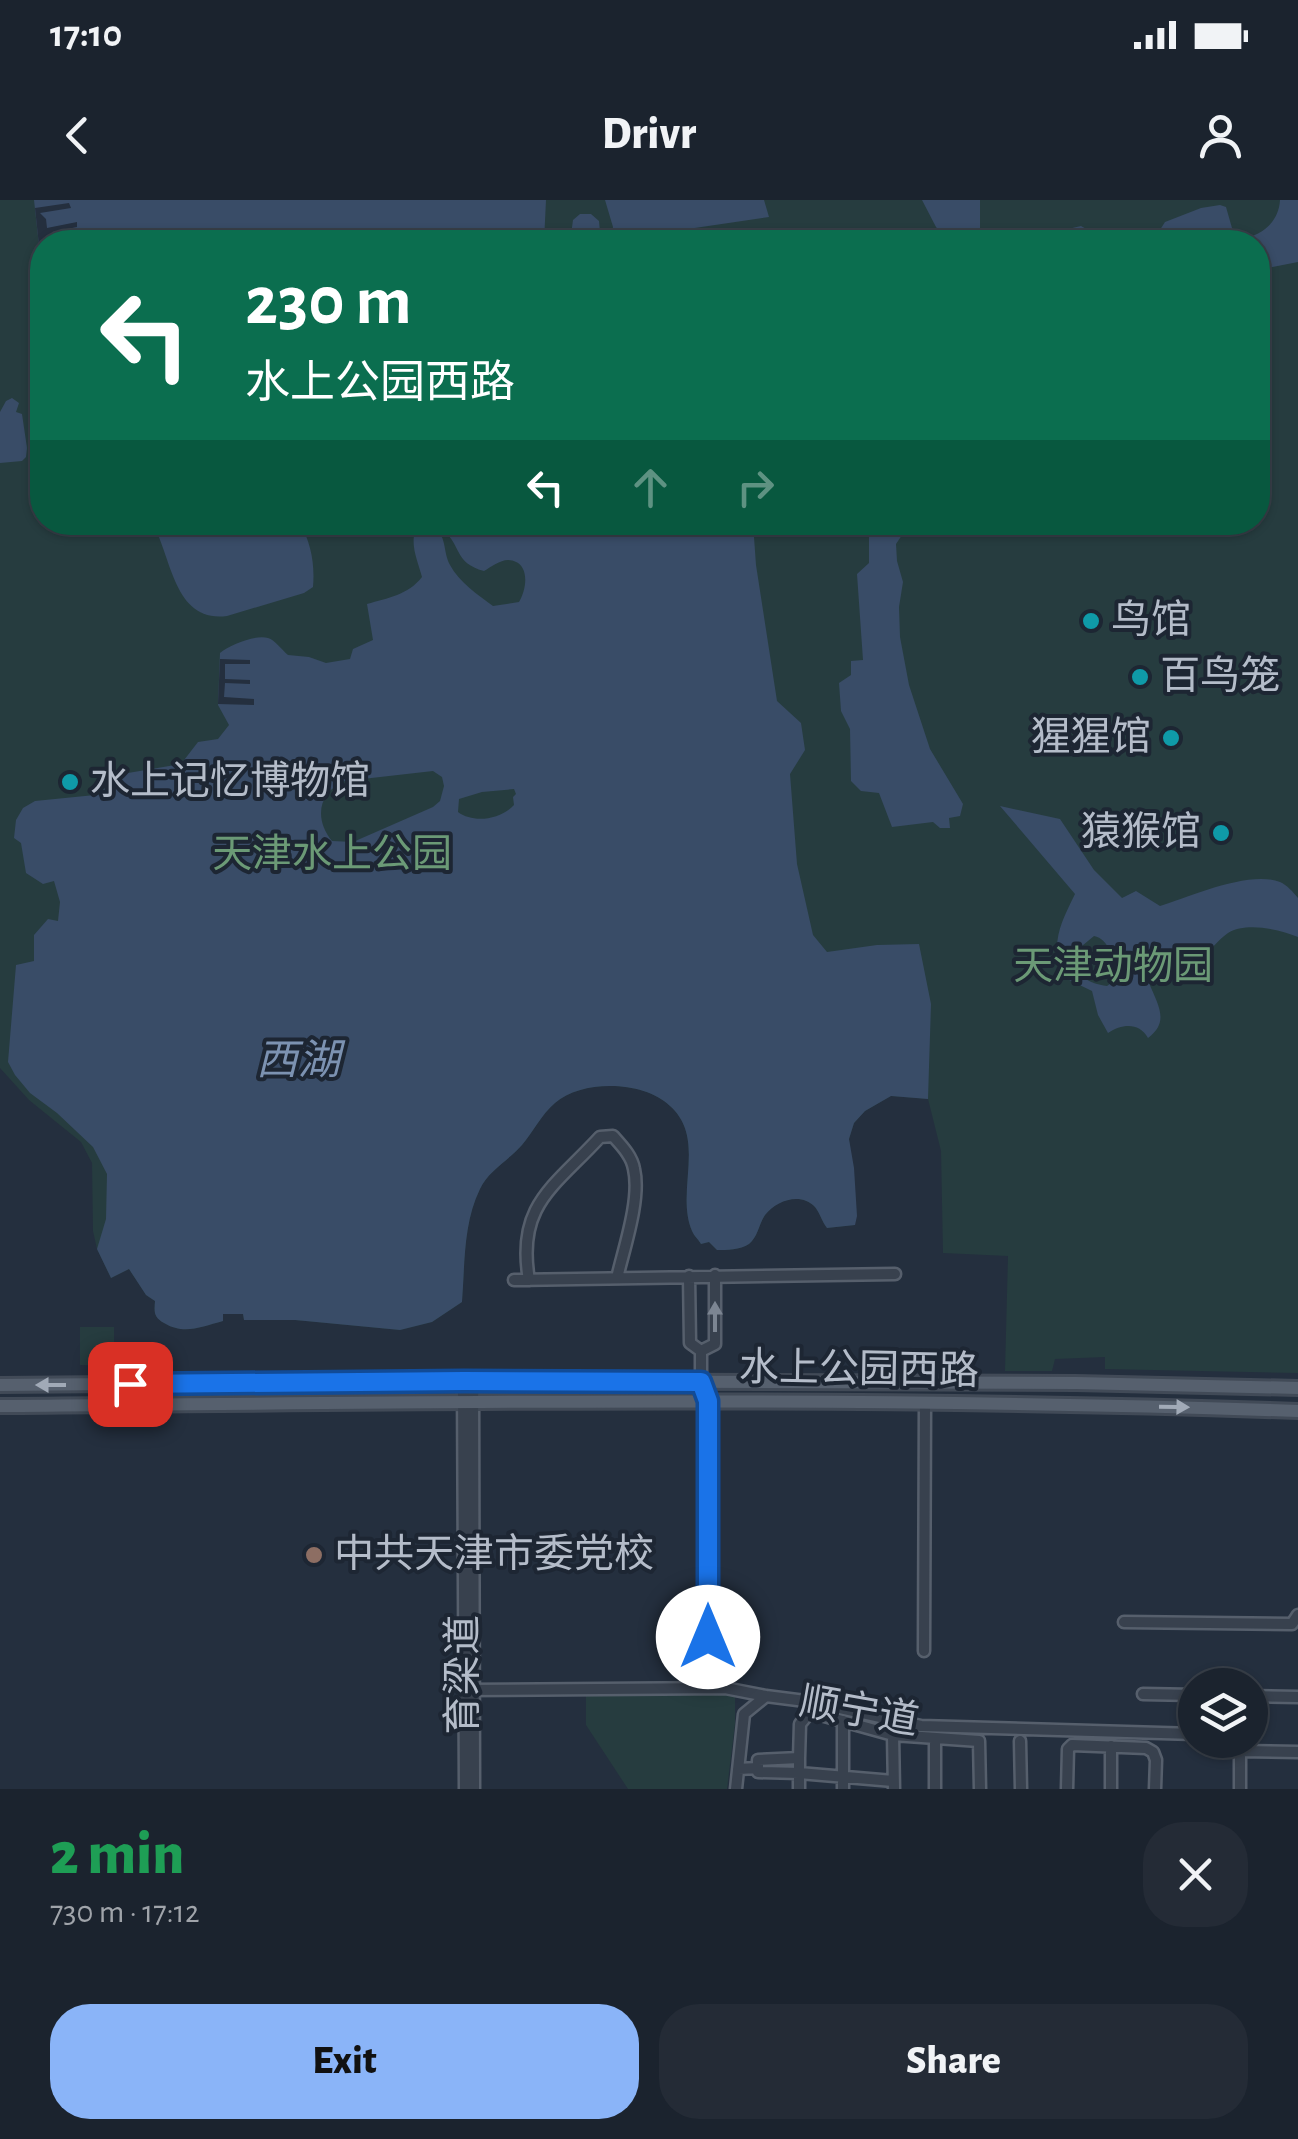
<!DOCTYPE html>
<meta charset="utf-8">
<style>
:root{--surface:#1b232e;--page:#242b36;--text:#f1f3f6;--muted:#a0a4aa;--line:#39404a;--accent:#8ab4f8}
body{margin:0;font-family:"Alegreya Sans","Noto Sans SC",sans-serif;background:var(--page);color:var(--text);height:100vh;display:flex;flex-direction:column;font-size:38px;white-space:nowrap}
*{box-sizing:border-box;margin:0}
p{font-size:32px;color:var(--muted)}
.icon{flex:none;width:55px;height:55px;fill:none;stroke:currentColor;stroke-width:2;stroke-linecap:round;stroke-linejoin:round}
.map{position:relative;height:1589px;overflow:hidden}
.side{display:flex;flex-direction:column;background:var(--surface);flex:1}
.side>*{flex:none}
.hud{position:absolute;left:30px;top:30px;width:1240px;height:305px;border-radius:40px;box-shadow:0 2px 8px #0004,0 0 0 2px var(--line);background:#0b6e4f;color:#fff;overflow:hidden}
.controls{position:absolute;left:1178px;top:1468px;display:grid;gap:20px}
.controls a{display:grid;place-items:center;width:90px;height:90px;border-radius:50%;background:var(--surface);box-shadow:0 2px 8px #0004,0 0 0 2px var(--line);font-size:50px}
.pin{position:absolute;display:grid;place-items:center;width:85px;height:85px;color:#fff;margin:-42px;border-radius:20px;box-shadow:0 5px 15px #0006}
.me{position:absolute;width:110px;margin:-55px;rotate:0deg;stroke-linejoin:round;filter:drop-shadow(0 0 8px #0008)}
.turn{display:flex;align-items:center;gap:35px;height:210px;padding:0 50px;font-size:45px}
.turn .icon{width:130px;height:130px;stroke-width:2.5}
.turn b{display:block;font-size:70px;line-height:85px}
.lanes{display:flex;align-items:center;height:95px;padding:0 50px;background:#0003;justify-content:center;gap:50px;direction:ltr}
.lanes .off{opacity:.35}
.round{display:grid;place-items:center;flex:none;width:105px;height:105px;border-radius:40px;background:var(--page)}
.overview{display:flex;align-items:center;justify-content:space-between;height:170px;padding:0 50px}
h1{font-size:60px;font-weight:800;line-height:75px;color:#1e9e55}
.action{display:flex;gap:20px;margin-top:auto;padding:20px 50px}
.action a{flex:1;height:115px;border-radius:40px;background:var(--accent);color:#111;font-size:40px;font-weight:800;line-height:115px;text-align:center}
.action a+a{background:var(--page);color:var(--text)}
.status{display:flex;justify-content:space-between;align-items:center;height:70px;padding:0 50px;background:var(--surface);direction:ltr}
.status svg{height:28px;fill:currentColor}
header{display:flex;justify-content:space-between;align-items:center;height:130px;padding:0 50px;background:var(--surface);font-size:45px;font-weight:800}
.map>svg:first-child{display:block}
.green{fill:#263c3f;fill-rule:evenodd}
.water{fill:#394c67;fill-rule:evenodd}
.pier{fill:#242f3e}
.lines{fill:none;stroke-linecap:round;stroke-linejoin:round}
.minor-casing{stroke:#565f6c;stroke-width:15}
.major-casing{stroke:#414a57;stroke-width:18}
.minor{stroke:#38414e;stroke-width:10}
.major{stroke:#56606e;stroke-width:12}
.oneway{fill:#7c8592}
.oneway2{fill:#a1aab7}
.route-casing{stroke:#114b97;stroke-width:25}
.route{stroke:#1a73e8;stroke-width:18}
.culture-dot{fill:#0f9aa8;stroke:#1d2633;stroke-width:4}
.education-dot{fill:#8d6e63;stroke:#1d2633;stroke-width:4}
.labels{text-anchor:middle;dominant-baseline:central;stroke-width:8;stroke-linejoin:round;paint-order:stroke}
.poi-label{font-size:40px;fill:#b4bcc9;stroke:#1d2633;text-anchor:start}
.park-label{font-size:40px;fill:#6b9a76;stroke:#1d2633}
.street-label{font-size:40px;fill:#b4bcc9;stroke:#1d2633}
.water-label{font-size:42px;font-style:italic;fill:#7c92b1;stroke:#1d2633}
</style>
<div class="status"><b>17:10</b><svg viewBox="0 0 49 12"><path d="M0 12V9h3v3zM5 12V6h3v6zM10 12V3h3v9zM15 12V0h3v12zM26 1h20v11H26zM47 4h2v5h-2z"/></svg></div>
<header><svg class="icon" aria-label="back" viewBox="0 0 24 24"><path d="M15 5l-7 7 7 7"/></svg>Drivr<svg class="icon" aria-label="person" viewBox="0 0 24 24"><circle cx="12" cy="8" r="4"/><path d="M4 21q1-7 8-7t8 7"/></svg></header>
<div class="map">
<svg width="1298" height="1589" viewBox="0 0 1298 1589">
<rect width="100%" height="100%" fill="#242f3e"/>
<path class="green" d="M0 0H1298V1173L1105 1169V1157L1055 1159 1052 1171H1005L1008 1056 943 1053 941 951 928 899 891 896 865 911 854 923 849 939 855 1025 827 1028C822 1022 820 1013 815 1007 801 992 776 1000 765 1015 759 1024 758 1037 749 1044 740 1050 727 1050 717 1050L709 1042 701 1044C698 1039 694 1036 692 1031 675 991 707 939 670 906 644 881 583 879 555 903 541 915 533 932 522 945 508 961 489 970 480 989 463 1024 465 1064 462 1102L432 1122 400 1130 295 1120H244L243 1114H223V1121C201 1127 184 1135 164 1123 154 1117 154 1113 155 1101L146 1095 129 1069 111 1078 97 1049 93 1031 92 963 81 942 29 900 0 868ZM42 42H1258V322H42Z
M80 1127H114V1166L80 1165Z
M586 1495H735V1524L727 1589H628L586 1525Z"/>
<path class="water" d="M34 0H546L544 42H42V73Z
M605 0H764L769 17 688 29 677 32 671 42H610L613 27Z
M922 0H980V42H949L936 27Z
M1280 0H1298V62L1258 70V42H1159L1158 33 1165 22 1201 8 1220 5 1226 7 1232 28 1240 39C1261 37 1279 22 1280 0Z
M580 14H591L599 21 600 32 594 35 583 37 581 42H570L573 20Z
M1081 26 1108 41 1129 35 1139 37 1138 40 1131 42H1096C1083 29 1071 33 1055 38L1054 42H1050L1046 36 1035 39 1034 42H1023L1026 34 1040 31 1055 32Z
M12 198 19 203 16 212 22 214 27 248 26 257 22 261 0 263V212L6 201Z
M152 323H300C311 343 315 364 313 387L304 393 227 416C173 423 172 356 152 323Z
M420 323H753L756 365 777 501 801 523 805 550 790 574 797 664 813 735 827 752 877 745 919 744 931 804 928 899 891 896 865 911 854 923 849 939 854 968 857 1016 855 1025 827 1028C822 1022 820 1013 815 1007 801 992 777 1000 765 1015 759 1024 758 1037 749 1044 740 1050 727 1050 717 1050L709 1042 701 1044C698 1039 694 1036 692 1031 675 991 707 939 670 906 644 881 583 879 555 903 541 915 533 932 522 945 508 961 489 970 480 989 463 1024 465 1064 462 1102L432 1122 400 1130 295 1120H244L243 1114H223V1121C201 1127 184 1135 164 1123 154 1117 154 1113 155 1101L146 1095 129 1069 111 1078 97 1049 106 1019 107 974 93 947 57 913 30 893 15 875 8 862 16 765 34 761V735L48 719 58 721 60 702 54 681 43 684 26 673 21 643 14 638 16 620 23 608 35 601 95 595 128 573 181 564 198 542 218 539 229 525 218 505 220 453C229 445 256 434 268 438 275 440 282 450 288 455L309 457 326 463 350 459 353 449 373 440 367 404C388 398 408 395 422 377 417 358 407 339 420 323ZM439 323 443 325V330C462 346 454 363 484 371 491 367 500 360 508 360 531 361 527 389 519 402L493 406C478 395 459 382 450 365 443 352 447 338 435 327ZM433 571 442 577 444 586 440 601 433 607 353 642 332 641C314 619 318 592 345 581ZM514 589 516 594 513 597 514 605C501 619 474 624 458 612L459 599 482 592Z
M874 323H910L896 344 897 361 903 382 899 407 900 437 909 485 930 549 963 604 960 616 949 618 950 628H940L933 622 892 627 879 593 861 591 851 581 850 529 841 511 839 483 851 475V461L863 460 857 374 869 363V335L876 328Z
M1000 606 1060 619 1094 670 1122 698 1136 691 1160 706C1189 697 1249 670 1280 682 1287 685 1293 692 1298 698V737C1279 729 1246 722 1228 733 1218 740 1212 749 1204 755 1185 769 1169 752 1149 783 1158 805 1170 822 1148 838 1139 822 1122 824 1108 833L1098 815 1092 791 1063 777C1050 743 1060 725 1075 694ZM1094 736C1111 739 1116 766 1114 781L1107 786C1089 784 1072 774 1071 755Z"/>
<path class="pier" d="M69 3 71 8 40 13 46 19 47 28 77 22V27L52 32 53 42H42V73L35 8Z
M220 459 250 460V464H225V479L250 480V484L225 483 224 497 254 499V505L218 504Z"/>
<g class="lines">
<g class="minor-casing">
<path id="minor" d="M689 1076 690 1143 701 1151
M514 1080 895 1074
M529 1080C516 1005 554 987 600 937L613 936C621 945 632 956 634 969 641 999 624 1048 617 1078
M701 1151V1182L708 1201V1488
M701 1151 715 1144V1075
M463 1181 465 1589
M473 1181 474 1589
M1124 1422 1292 1424 1298 1415
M924 1451 925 1203
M464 1490 725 1488 766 1496 813 1502 921 1526 1195 1534
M1143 1494 1195 1495
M1250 1496 1298 1497
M893 1535 894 1589
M1227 1540 1240 1551V1589
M1020 1541 1021 1589
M1111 1546V1589
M1240 1551 1298 1552
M799 1558V1573L893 1581
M758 1568V1572L799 1573V1589
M738 1569 758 1568V1560L799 1558 800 1524 810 1512 893 1535 979 1541 980 1589
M736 1589 744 1514 766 1496
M843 1589V1521
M935 1589V1538
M1067 1589 1068 1549 1072 1545 1146 1548 1153 1552 1156 1560 1155 1589"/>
</g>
<g class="major-casing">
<path id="major" d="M0 1185 463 1181 1076 1183 1298 1188
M0 1206C433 1202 866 1196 1298 1211"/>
</g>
<use href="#minor" class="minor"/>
<use href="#major" class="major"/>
</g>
<defs><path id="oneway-solid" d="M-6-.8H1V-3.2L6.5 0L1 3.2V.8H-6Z" transform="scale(2.5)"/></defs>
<use class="oneway" href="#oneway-solid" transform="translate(715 1117) rotate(-90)"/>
<g class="oneway2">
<use href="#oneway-solid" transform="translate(51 1185) rotate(180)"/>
<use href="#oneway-solid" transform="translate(1174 1207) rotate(1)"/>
</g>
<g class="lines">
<g class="route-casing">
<path id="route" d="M130 1184 464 1181 701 1182 708 1201V1437"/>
</g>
<use href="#route" class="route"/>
</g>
<g class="culture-dot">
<circle cx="1091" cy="421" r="10"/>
<circle cx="1140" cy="477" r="10"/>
<circle cx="1171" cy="538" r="10"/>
<circle cx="70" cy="582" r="10"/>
<circle cx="1221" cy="633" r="10"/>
</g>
<circle class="education-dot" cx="314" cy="1355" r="10"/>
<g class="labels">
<g class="poi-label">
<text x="1111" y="421">鸟馆</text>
<text x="1160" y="477">百鸟笼</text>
<text x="1151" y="538" text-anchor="end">猩猩馆</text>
<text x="90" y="582">水上记忆博物馆</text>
<text x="1201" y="633" text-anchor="end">猿猴馆</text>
<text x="334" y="1355">中共天津市委党校</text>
</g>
<g class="park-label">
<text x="332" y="655">天津水上公园</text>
<text x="1113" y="767">天津动物园</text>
</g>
<g class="street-label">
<text transform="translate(859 1170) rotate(1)">水上公园西路</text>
<text transform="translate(464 1475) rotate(-90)">育梁道</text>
<text transform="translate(859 1512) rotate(10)">顺宁道</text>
</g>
<g class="water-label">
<text x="298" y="861">西湖</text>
</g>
</g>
</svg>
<div class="controls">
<a><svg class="icon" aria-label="layers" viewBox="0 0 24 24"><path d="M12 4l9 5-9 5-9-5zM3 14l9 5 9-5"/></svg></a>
</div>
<div class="pin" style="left:130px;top:1184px;background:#d93025"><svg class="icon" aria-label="arrive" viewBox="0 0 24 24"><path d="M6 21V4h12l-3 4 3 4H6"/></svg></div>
<svg class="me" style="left:708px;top:1437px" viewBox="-20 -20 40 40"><circle r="19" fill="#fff"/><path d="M0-13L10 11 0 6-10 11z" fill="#1a73e8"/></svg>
<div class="hud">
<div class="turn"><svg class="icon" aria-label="left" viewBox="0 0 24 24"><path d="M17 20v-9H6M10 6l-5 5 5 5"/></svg><div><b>230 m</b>水上公园西路</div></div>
<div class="lanes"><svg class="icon" aria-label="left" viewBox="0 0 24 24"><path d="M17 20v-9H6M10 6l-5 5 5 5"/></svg><svg class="icon off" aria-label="ahead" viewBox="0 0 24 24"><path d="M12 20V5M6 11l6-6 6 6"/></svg><svg class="icon off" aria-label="right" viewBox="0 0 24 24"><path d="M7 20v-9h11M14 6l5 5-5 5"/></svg></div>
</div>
</div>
<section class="side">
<div class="overview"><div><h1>2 min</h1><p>730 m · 17:12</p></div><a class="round"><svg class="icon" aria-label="close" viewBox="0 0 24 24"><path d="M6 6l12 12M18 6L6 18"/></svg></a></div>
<div class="action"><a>Exit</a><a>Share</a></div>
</section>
